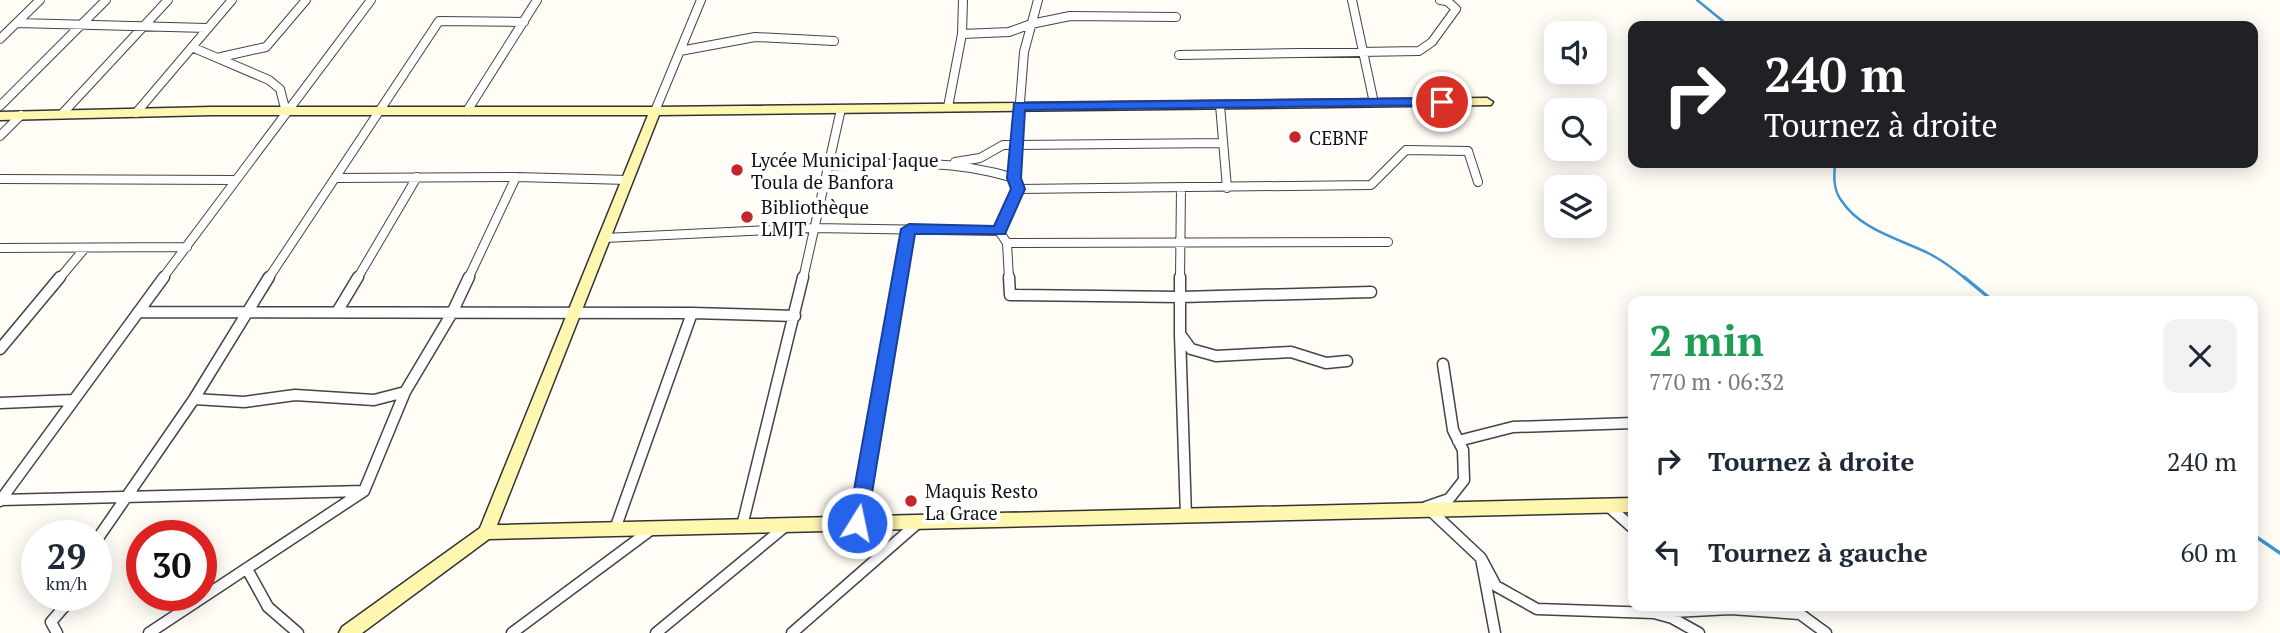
<!DOCTYPE html>
<html lang="fr">
<meta charset="utf-8">
<style>
:root{--surface:#fff;--page:#f2f2f3;--text:#1f2937;--muted:#747a83}
body{margin:0;font-family:"PT Serif",serif;background:var(--page);color:var(--text);height:100vh;display:flex;flex-direction:column;font-size:26px;white-space:nowrap}
*{box-sizing:border-box;margin:0}
p{font-size:23px;color:var(--muted)}
.icon{flex:none;width:38px;height:38px;fill:none;stroke:currentColor;stroke-width:2;stroke-linecap:round;stroke-linejoin:round}
.map{position:relative;flex:1;overflow:hidden}
.details{position:absolute;left:1628px;top:296px;width:630px;height:315px;display:flex;flex-direction:column;background:var(--surface);border-radius:14px;box-shadow:0 4px 18px #0003}
.details>*{flex:none}
.top-card{position:absolute;left:1628px;top:21px;width:630px;height:147px;border-radius:14px;box-shadow:0 4px 18px #0003;background:#202124;color:#fff;overflow:hidden}
.controls{position:absolute;left:1544px;top:21px;display:grid;gap:14px}
.controls a{display:grid;place-items:center;width:63px;height:63px;border-radius:14px;background:var(--surface);box-shadow:0 4px 18px #0003;font-size:35px}
.speed{position:absolute;left:21px;top:520px;display:flex;gap:14px;font-size:35px;font-weight:700;text-align:center}
.speed>*{display:grid;place-content:center;width:91px;height:91px;border-radius:50%;background:var(--surface);box-shadow:0 4px 18px #0003;line-height:1}
.speed small{font-size:18px;font-weight:400}
.speed .limit{border:10px solid #d22;background:#fff;color:#111}
.pin{position:absolute;display:grid;place-items:center;width:60px;height:60px;color:#fff;margin:-30px;border:4px solid #fff;border-radius:50%;box-shadow:0 2px 7px #0007}
.me{position:absolute;width:77px;margin:-38px;rotate:10deg;stroke-linejoin:round;filter:drop-shadow(0 0 5px #0008)}
.turn{display:flex;align-items:center;gap:24px;height:147px;padding:0 21px;font-size:32px}
.turn .icon{width:91px;height:91px;stroke-width:2.5}
.turn b{display:block;font-size:49px;line-height:60px}
.round{display:grid;place-items:center;flex:none;width:74px;height:74px;border-radius:14px;background:var(--page)}
.overview{display:flex;align-items:center;justify-content:space-between;height:119px;padding:0 21px}
h1{font-size:42px;font-weight:700;line-height:52px;color:#1e9e55}
ul{padding:0;list-style:none}
li{display:flex;align-items:center;gap:21px;height:91px;padding:0 21px}
li div{flex:1}
li b{display:block;font-size:26px}
li em{font-style:normal}
.map>svg:first-child{display:block}
.lines{fill:none;stroke-linecap:round;stroke-linejoin:round}
.stream-far1{stroke:#3f96cf;stroke-width:2.5}
.stream{stroke:#3f96cf;stroke-width:3.5}
.street-far1-casing{stroke:#444;stroke-width:10}
.street-casing{stroke:#444;stroke-width:13}
.secondary-casing{stroke:#333;stroke-width:3}
.street-far1{stroke:#fff;stroke-width:8}
.street{stroke:#fff;stroke-width:10}
.secondary{fill:#fff6b0;fill-rule:evenodd}
.route{fill:#2563eb;stroke:#184099;stroke-width:2}
.poi-dot{fill:#c4262e;stroke:#fff;stroke-width:2.5}
.labels{text-anchor:middle;dominant-baseline:central;stroke-width:7;stroke-linejoin:round;paint-order:stroke}
.poi-label{font-size:19px;fill:#111;stroke:#fff;text-anchor:start}
</style>
<div class="map">
<svg width="2280" height="633" viewBox="0 0 2280 633">
<rect width="100%" height="100%" fill="#fffdf5"/>
<g class="lines">
<path class="stream-far1" d="M1697 0 1729 26
M1835 163C1834 176 1833 189 1841 200 1860 230 1900 239 1930 254 1943 261 1955 270 1966 279"/>
<path class="stream" d="M1964 277 1993 301
M2252 534 2280 553"/>
<g class="street-far1-casing">
<path id="street-far1" d="M1352 0 1374 103
M18 23 207 28
M962 34 1009 32 1031 24 1070 16 1176 17
M0 39 40 0
M194 48 269 80 280 89 286 112
M680 51 755 37 834 41
M1179 55 1419 51 1432 42 1456 9 1447 1 1440 0
M221 57 266 47 306 0
M1220 105 1227 188
M0 106 106 0
M948 107 962 34 963 0
M467 111 537 0
M655 111 701 0
M136 113 232 0
M62 114 168 0
M0 136 21 115
M955 162 980 158 1003 145 1223 143
M826 166C890 163 952 158 1014 178
M335 178 516 177 628 180
M0 179 235 180
M1018 189 1371 185 1406 150 1468 151 1478 182
M605 238 813 228 999 231
M1007 243 1388 242
M0 248 187 247
M59 279 85 248
M162 279 371 0
M268 279 439 21 524 22
M357 279 417 177
M468 279 516 177
M803 279 841 109
M900 279 909 229
M1009 279 1007 243 999 231 1018 189 1014 178 1024 52 1038 0
M1180 279 1181 188"/>
</g>
<g class="street-casing">
<path id="street" d="M1009 277 1010 295 1181 297 1371 292
M1180 277V334L1191 349 1216 356 1291 352 1326 363 1347 361
M138 312 692 313 795 316
M337 312 358 277
M1180 335 1186 516
M0 349 60 277
M194 399 244 402 295 395 374 400 405 392
M0 403 72 400
M1458 441 1513 427 1633 423
M0 500 364 491
M0 501 164 277
M1608 506 1633 528
M1426 507 1449 499 1464 480 1463 450 1453 430 1443 364
M1430 510 1481 558 1495 633
M857 523 900 277
M742 526 803 277
M615 529 692 313
M96 541 194 399 269 277
M1481 558 1496 586 1537 609 1654 613 1731 609 1800 614 1826 633
M247 569 268 607 298 633
M1655 606 1654 613 1672 618 1699 633
M57 633 51 622 70 600 67 595
M149 633 364 491 405 392 452 313 469 277
M512 633 652 529
M656 633 787 525
M792 633 919 522"/>
</g>
<g class="secondary-casing">
<path id="secondary" d="M1487 98 1493 102 1491 105 659 115 497 525 1633 498V512L489 539 362 633H339L342 627 480 528 648 115H211L0 120V112L211 107H655Z"/>
</g>
<use href="#street-far1" class="street-far1"/>
<use href="#street" class="street"/>
<use href="#secondary" class="secondary"/>
</g>
<path class="route" d="M1442 98 1449 102 1447 105 1025 110 1021 178 1025 189 1005 234H915L867 523 864 529 857 531 851 529 848 523 901 229 909 224 994 226 1011 189 1007 178 1014 103Z"/>
<g class="poi-dot">
<circle cx="1295" cy="137" r="7"/>
<circle cx="737" cy="170" r="7"/>
<circle cx="747" cy="217" r="7"/>
<circle cx="911" cy="501" r="7"/>
</g>
<g class="labels">
<g class="poi-label">
<text x="1309" y="137">CEBNF</text>
<text x="751" y="159">Lycée Municipal Jaque<tspan x="751" dy="22">Toula de Banfora</tspan></text>
<text x="761" y="206">Bibliothèque<tspan x="761" dy="22">LMJT</tspan></text>
<text x="925" y="490">Maquis Resto<tspan x="925" dy="22">La Grace</tspan></text>
</g>
</g>
</svg>
<div class="controls">
<a><svg class="icon" aria-label="sound" viewBox="0 0 24 24"><path d="M4 9h4l5-4v14l-5-4H4zM17 9q2 3 0 6"/></svg></a>
<a><svg class="icon" aria-label="search" viewBox="0 0 24 24"><circle cx="10" cy="10" r="6"/><path d="M15 15l6 6"/></svg></a>
<a><svg class="icon" aria-label="layers" viewBox="0 0 24 24"><path d="M12 4l9 5-9 5-9-5zM3 14l9 5 9-5"/></svg></a>
</div>
<div class="speed"><div>29<small>km/h</small></div><div class="limit">30</div></div>
<div class="pin" style="left:1442px;top:102px;background:#d93025"><svg class="icon" aria-label="arrive" viewBox="0 0 24 24"><path d="M6 21V4h12l-3 4 3 4H6"/></svg></div>
<svg class="me" style="left:857px;top:523px" viewBox="-20 -20 40 40"><circle r="17" fill="#2563eb" stroke="#fff" stroke-width="3"/><path d="M0-11L8 9 0 5-8 9z" fill="#fff"/></svg>
<div class="top-card">
<div class="turn"><svg class="icon" aria-label="right" viewBox="0 0 24 24"><path d="M7 20v-9h11M14 6l5 5-5 5"/></svg><div><b>240 m</b>Tournez à droite</div></div>
</div>
<section class="details">
<div class="overview"><div><h1>2 min</h1><p>770 m · 06:32</p></div><a class="round"><svg class="icon" aria-label="close" viewBox="0 0 24 24"><path d="M6 6l12 12M18 6L6 18"/></svg></a></div>
<ul>
<li><svg class="icon" aria-label="right" viewBox="0 0 24 24"><path d="M7 20v-9h11M14 6l5 5-5 5"/></svg><div><b>Tournez à droite</b></div><em>240 m</em></li>
<li><svg class="icon" aria-label="left" viewBox="0 0 24 24"><path d="M17 20v-9H6M10 6l-5 5 5 5"/></svg><div><b>Tournez à gauche</b></div><em>60 m</em></li>
</ul>
</section>
</div>
